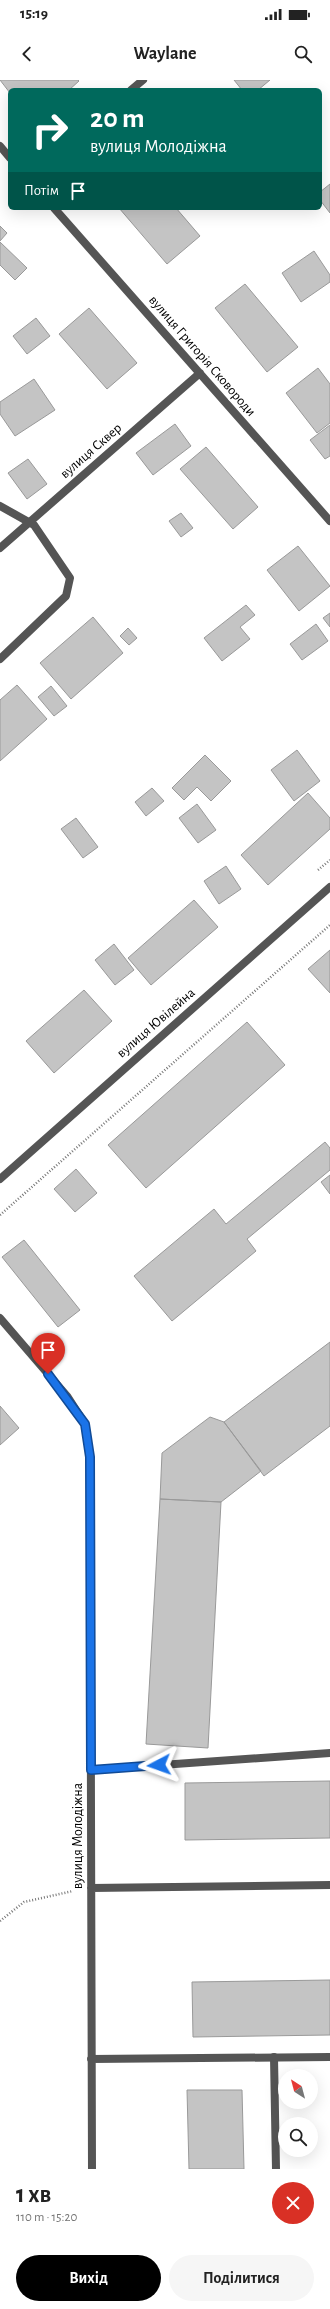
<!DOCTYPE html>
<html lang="uk">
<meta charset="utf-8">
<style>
:root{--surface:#fff;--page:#f6f6f6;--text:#222;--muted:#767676;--accent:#000}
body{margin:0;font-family:"Alegreya Sans",sans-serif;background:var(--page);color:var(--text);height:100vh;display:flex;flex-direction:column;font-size:15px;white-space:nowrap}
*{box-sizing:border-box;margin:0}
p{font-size:13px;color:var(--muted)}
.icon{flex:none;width:22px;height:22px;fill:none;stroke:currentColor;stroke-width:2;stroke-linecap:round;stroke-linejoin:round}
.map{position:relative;height:2089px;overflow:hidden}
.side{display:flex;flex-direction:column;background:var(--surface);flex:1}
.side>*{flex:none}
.banner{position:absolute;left:8px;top:8px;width:314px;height:122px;border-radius:6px;box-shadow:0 4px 16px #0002;background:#00695c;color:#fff;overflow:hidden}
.needle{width:26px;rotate:324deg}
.buttons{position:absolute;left:278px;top:1989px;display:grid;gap:8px}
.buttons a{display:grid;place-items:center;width:40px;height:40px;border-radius:50%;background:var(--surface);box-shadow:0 4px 16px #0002;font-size:20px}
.pin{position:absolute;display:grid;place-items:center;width:34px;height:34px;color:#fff;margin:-41px -17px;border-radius:50% 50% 50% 0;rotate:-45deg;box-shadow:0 0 4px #0007}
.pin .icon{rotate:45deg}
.me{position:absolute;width:44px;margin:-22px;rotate:266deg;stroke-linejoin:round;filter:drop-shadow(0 0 3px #0008)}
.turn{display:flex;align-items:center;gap:14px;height:84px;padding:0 16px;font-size:18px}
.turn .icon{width:52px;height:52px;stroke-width:2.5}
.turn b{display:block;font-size:28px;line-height:34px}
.then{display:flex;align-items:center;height:38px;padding:0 16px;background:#0003;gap:8px;font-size:15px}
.round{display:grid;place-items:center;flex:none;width:42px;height:42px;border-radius:21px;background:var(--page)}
.headline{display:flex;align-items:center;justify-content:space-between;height:68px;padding:0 16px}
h1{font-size:24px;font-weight:700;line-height:30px}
.button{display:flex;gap:8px;margin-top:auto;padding:8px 16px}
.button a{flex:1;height:46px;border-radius:24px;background:var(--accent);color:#fff;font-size:16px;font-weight:700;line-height:46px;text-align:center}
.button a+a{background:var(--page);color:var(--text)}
.status{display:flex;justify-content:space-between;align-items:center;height:28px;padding:0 20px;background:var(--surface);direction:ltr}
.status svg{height:11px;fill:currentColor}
header{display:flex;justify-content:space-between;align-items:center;height:52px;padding:0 16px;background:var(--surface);font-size:18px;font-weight:700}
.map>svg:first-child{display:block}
.building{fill:#c4c4c4;stroke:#999}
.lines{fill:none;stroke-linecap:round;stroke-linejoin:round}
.path{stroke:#777;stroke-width:2.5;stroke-dasharray:1 2;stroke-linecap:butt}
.service{stroke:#555;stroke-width:8}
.minor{stroke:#555;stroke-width:8}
.route-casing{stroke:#114b97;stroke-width:10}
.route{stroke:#1a73e8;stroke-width:7}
.labels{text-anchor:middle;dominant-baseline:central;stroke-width:4;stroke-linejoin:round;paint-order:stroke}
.street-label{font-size:14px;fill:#000;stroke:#fff}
</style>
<div class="status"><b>15:19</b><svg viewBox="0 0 49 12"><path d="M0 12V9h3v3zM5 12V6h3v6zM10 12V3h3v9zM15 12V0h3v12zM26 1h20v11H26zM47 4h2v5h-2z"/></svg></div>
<header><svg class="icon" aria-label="back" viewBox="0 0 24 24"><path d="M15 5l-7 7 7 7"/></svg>Waylane<svg class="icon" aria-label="search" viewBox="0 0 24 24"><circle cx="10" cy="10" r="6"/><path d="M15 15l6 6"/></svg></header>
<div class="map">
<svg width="330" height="2089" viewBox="0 0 330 2089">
<rect width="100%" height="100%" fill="#fff"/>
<path class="building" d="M0 0H78L79 1 69 10H10V13Z
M234 0H270L258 10H242Z
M330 104V133L320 120V112Z
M119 128H176L200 156 167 184Z
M0 146 7 153 0 161Z
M0 162 27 188 15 200 0 185Z
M314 171 330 195V202L301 222 282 193Z
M245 204 298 267 267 292 215 228Z
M89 228 137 283 107 309 59 254Z
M36 238 50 256 27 274 13 256Z
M318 288 330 304V343L317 353 286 313Z
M34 299 55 330 15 356 0 334V322Z
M175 344 191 366 153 395 136 373Z
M330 345V376L325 379 310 360Z
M206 367 258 427 233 449 180 389Z
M28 379 47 404 27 419 8 393Z
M181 433 193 448 181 457 169 441Z
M298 466 330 506 299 531 267 490Z
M246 525 255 535 240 547 250 559 222 581 204 558Z
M330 533V547L323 538Z
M93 537 123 573 71 619 40 583Z
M316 544 328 561 302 580 290 564Z
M128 548 137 558 129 565 120 556Z
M17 605 47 639 0 681V620Z
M51 606 67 626 54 636 38 617Z
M297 670 320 701 294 721 271 690Z
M205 675 231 701 211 721 197 707 184 720 172 708Z
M152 708 164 721 146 736 135 722Z
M308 713 330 738V749L268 805 241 775Z
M197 724 216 750 198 763 179 738Z
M76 738 98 767 83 778 61 749Z
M226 786 241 809 219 824 204 801Z
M194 820 218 847 151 905 128 878Z
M114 864 134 890 115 905 95 880Z
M330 870V913L308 889Z
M84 910 112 941 54 993 26 961Z
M247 942 285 985 146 1108 108 1065Z
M325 1062 330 1068V1090L247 1159 256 1171 172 1241 134 1196 214 1129 226 1144Z
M76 1089 97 1113 75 1132 54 1109Z
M330 1095V1114L321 1102Z
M24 1160 80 1230 58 1247 2 1177Z
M330 1262V1346L264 1396 224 1342Z
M0 1326 19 1348 0 1365Z
M210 1337 224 1342 261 1391 221 1422 160 1419 162 1373Z
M160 1419 221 1422 208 1668 146 1664Z
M330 1701V1758L185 1760V1703Z
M330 1900V1955L193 1957 192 1902Z
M187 2010H242L244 2089H189Z"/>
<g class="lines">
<path class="path" d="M318 790 330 780
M0 1135 330 845
M0 1841 24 1822 73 1811"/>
<path class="service" d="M0 426 34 445 70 498 66 516 0 579
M274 1977 276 2089"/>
<path class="minor" d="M131 10 143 0
M0 66 10 78
M54 128 330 441
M0 468 200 293
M0 1099 330 807
M0 1238 67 1316 85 1344 90 1377 92 2089
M91 1690 330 1673
M91 1808 330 1805
M91 1979 330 1977"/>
</g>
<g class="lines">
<g class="route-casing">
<path id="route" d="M48 1294 85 1344 90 1377 91 1690 159 1685"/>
</g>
<use href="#route" class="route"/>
</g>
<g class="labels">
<g class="street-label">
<text transform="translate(202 276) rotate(49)">вулиця Григорія Сковороди</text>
<text transform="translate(91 371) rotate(-41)">вулиця Сквер</text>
<text transform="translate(156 943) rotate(-41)">вулиця Ювілейна</text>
<text transform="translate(78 1756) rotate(-90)">вулиця Молодіжна</text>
</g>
</g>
</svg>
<div class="buttons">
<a><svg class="needle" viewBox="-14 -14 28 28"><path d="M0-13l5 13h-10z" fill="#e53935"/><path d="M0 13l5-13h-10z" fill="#767676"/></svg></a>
<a><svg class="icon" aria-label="search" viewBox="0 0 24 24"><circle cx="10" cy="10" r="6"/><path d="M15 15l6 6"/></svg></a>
</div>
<div class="pin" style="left:48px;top:1294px;background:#d93025"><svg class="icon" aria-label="arrive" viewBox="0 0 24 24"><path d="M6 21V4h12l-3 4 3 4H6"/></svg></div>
<svg class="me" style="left:159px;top:1685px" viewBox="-20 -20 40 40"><path d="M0-17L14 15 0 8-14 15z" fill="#1a73e8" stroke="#fff" stroke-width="4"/></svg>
<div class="banner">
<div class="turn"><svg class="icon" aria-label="right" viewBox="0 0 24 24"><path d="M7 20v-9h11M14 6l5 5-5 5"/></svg><div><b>20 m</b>вулиця Молодіжна</div></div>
<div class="then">Потім<svg class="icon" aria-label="arrive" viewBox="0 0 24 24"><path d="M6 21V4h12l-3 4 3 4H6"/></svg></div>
</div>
</div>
<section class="side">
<div class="headline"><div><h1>1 хв</h1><p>110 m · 15:20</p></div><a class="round" style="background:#d93025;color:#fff"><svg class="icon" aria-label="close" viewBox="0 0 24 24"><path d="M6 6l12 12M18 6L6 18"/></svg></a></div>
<div class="button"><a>Вихід</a><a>Поділитися</a></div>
</section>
